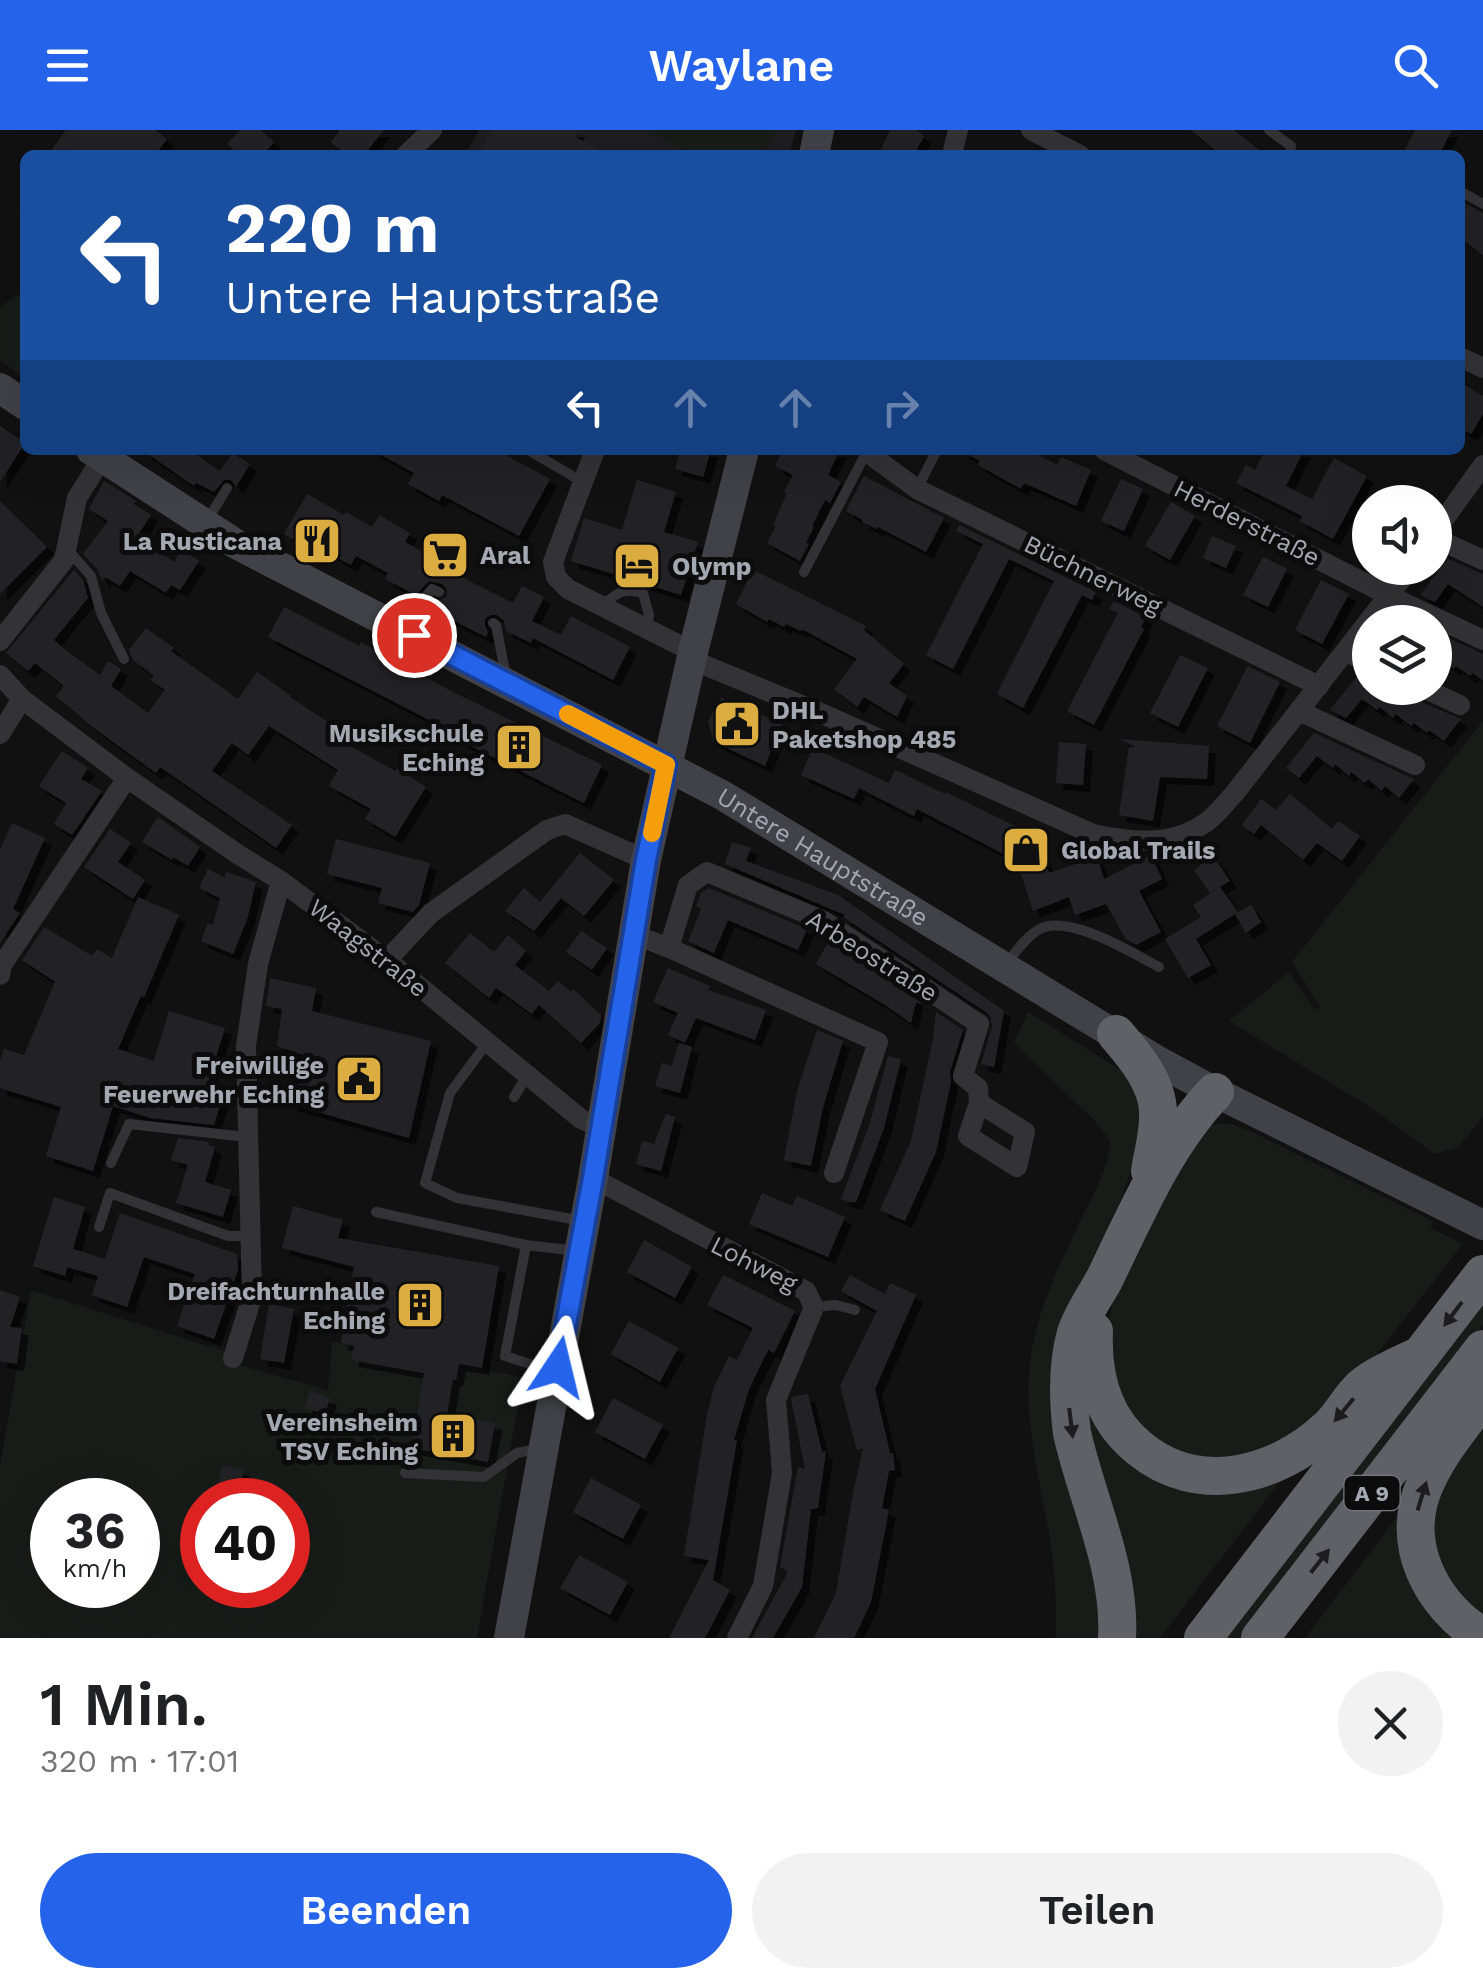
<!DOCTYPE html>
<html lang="de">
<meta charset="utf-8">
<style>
:root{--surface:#fff;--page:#f2f2f2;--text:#202124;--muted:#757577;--accent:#2563eb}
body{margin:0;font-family:"Work Sans",sans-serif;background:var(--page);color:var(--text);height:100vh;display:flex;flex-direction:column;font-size:38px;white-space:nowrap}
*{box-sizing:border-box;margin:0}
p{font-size:32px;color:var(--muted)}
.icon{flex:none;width:55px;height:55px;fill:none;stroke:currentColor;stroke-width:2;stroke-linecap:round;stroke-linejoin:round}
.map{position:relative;height:1508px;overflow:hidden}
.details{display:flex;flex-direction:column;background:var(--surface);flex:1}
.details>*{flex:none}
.banner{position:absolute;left:20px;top:20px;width:1445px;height:305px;border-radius:15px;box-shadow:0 10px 40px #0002;background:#1a4fa0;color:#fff;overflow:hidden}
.buttons{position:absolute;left:1352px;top:355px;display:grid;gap:20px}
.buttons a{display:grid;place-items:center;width:100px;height:100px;border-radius:50%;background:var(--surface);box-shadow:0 10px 40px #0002;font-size:50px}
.speed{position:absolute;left:30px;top:1348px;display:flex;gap:20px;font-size:50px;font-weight:700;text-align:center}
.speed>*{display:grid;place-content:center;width:130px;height:130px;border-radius:50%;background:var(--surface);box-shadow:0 10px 40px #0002;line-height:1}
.speed small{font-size:25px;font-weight:400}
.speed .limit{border:15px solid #d22;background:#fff;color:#111}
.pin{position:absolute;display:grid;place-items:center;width:85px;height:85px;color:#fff;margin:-42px;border:5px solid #fff;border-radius:50%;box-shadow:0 2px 10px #0007}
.me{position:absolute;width:110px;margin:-55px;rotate:10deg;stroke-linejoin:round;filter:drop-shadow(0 0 8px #0008)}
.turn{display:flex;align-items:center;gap:35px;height:210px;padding:0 40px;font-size:45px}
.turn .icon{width:130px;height:130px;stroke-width:2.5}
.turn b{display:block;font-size:70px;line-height:85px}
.lanes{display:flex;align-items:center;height:95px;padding:0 40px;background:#0003;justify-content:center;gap:50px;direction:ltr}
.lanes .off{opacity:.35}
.round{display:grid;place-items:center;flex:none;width:105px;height:105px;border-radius:52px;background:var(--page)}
.summary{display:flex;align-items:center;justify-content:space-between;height:170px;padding:0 40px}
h1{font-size:60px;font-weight:600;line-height:75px}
.action{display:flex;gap:20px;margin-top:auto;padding:20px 40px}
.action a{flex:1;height:115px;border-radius:60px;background:var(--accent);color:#fff;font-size:40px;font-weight:600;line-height:115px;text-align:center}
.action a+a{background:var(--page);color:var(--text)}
header{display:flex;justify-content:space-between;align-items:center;height:130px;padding:0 40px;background:var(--accent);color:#fff;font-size:45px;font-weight:600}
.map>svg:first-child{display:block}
.built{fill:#1d1d1f}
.green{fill:#181c19;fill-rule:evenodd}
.building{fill:#242426;filter:url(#shadow)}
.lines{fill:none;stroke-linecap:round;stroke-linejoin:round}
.lane{stroke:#333337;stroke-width:10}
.street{stroke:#333337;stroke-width:20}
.secondary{stroke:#414247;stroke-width:30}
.highway{stroke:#5f6167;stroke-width:38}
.oneway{fill:#1d1d1f}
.route-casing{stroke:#184099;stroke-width:25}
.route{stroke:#2563eb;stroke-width:18}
.slow{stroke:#f59e0b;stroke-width:18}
.labels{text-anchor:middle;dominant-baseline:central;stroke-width:10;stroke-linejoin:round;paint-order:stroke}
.shield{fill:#0c0c0d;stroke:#767980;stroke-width:2.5}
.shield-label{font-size:22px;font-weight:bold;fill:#a4a8b1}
.street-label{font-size:25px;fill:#a4a8b1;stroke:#0c0c0d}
.poi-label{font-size:25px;font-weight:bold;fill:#a4a8b1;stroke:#0c0c0d;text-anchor:end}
</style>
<header><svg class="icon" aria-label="menu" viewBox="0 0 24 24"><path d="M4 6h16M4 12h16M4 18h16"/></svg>Waylane<svg class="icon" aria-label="search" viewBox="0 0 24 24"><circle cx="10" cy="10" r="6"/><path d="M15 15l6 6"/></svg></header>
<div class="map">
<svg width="1483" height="1508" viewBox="0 0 1483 1508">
<defs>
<filter id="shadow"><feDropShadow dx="7" dy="7" stdDeviation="0" flood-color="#0009"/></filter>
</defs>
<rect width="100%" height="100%" fill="#111112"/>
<path class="built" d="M479 0H796L789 25H465Z"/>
<path class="green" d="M647 0H776L763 25H692Z
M25 161V250L0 230V178L12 168Z
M1483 591V986L1459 1017 1435 1024 1370 977 1229 891 1289 842 1314 879 1321 878 1292 832Z
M1028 882 1121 940 1129 947 1141 979 1138 1018 1122 1068 1069 1199 1108 1508H1056C1056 1477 1056 1447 1051 1416 1041 1349 1020 1287 1032 1219 1040 1173 1061 1131 1081 1090 1093 1064 1109 1040 1110 1011L1096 992 1014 913Z
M1220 993 1232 994 1250 1001 1434 1092 1430 1098 1463 1114 1352 1256 1324 1285 1257 1329 1171 1325 1120 1277 1107 1195 1114 1168 1182 1022 1209 996Z
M31 1160 224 1221 225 1231 328 1260 332 1212 523 1247 477 1508H0V1335ZM52 1370H138V1455H52ZM202 1370H288V1455H202Z
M1483 1170V1195L1241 1508H1225Z
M1084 1250 1122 1318 1289 1340 1160 1508H1125L1096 1365Z
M1483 1280V1499L1458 1480 1422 1392Z
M1409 1371 1467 1508H1305Z"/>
<path class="building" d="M66 0H155L167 9 155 25H48Z
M240 0H260L274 12 263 25H240L227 14Z
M340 0H384L364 25H347L331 12Z
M492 0H578L575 7 608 25H479Z
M890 0H916L924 6 914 25H892L881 19Z
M1191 0H1234L1265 25H1221Z
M1415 0H1452L1439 25H1402Z
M1460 71 1483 83V126L1460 107Z
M1460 252 1483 266V284L1471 304 1460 298Z
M0 296 25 313 0 352Z
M142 320H190L220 341 232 323 250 334 236 357 231 350H224L214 362 196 353 194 356Z
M372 320H496L550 349 519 406 442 365 439 371 408 354 414 343Z
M680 320H711L703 347 675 339Z
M783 320H840L828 345 841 352 830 373 825 370 812 396 814 397 806 413 809 414 800 431 767 413 776 396 773 395 787 363 784 362 793 345 775 336Z
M960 320H1029L1057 335 1061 327 1091 340 1076 376 1024 353 1021 359 978 335 980 331Z
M1265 320H1304L1286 356 1312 369 1334 328 1367 346 1333 409 1300 391 1302 386 1236 353 1246 335 1255 340Z
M864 346 944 388 926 422 878 397 877 399 862 392 863 390 846 381Z
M1121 349 1143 359 1124 401 1101 391Z
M637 350 676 362 664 402 698 412 681 465 571 431 584 388 622 400Z
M104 351 136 371 134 374 151 385 136 408 174 432 182 420 199 431 180 460 171 455 166 463 130 441 120 456 105 447 102 451 98 440 83 424 108 391 89 379Z
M307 364 344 385 346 382 372 397 379 385 410 403 405 412 433 428 441 412 463 423 453 443 513 473 522 456 544 467 532 491 561 505 571 486 630 517 613 550 533 508 531 513 506 501 504 491 497 485H490L485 489V496L488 502 486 507 430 479 435 470H441L447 466V460L442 454 429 451 416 465 385 449 388 443 356 426 351 435 324 420 321 425 284 404Z
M0 371 47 417 0 464Z
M1171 372 1195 386 1170 430 1145 416Z
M959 395 1096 462 1092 470 1082 465 1023 578 997 564 1054 451 1009 429 953 539 926 525 983 414 956 401Z
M1212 406 1236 416 1226 438 1203 428Z
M1263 427 1287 439 1268 477 1243 465Z
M1448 429 1483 444V477L1448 454 1435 472 1420 465Z
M74 440 83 450 88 468 54 510 68 522 100 545 108 531 121 539 111 556 148 583 165 560 150 550 154 546 133 530 129 520 146 498 174 518 171 521 238 569 257 542 291 566 290 567 341 601 336 608 395 641 397 639 426 657 395 707 365 689 371 679 329 656 338 640 269 596 248 625 232 613 212 641 292 695 276 718 160 637 156 643 91 596 56 566 64 556 35 533 28 541 6 523Z
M753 440 866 496 864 500 904 534 889 553 907 566 897 587 864 567 857 577 834 559 857 529 802 499 801 501 786 494 784 497 769 489 767 492 736 474Z
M1321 450 1349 464 1322 514 1295 500Z
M1114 471 1146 487 1141 497 1144 499 1094 595 1067 581 1118 483 1109 479Z
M284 477 359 516 361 512 453 562 602 635 584 673 435 598 437 594 268 507Z
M1435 502 1483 524V551L1473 543 1470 546 1456 536 1454 539 1435 525Z
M1180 525 1208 538 1178 597 1150 583Z
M1248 536 1280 552 1250 613 1217 596Z
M1360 543 1370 551V558H1409L1411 565 1417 570 1461 589 1444 611 1429 600 1427 603 1414 593 1411 596 1396 584 1393 588 1380 577 1377 580 1362 569 1346 588 1330 580Z
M721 568 782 594 765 636 714 612 708 592Z
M1314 603 1409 647 1414 649 1399 668 1385 656 1382 661 1368 649 1365 653 1351 642 1349 646 1335 634 1333 638 1317 626 1299 648 1286 638Z
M1120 609 1209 616 1207 649 1160 647 1153 691 1119 685 1129 617H1136Z
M1059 612 1086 614 1083 655 1056 653Z
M813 618 889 653 895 640 945 664 946 662 1037 707 1049 743 1097 727 1104 749 1151 725 1162 749 1139 761 1161 802 1136 815 1126 809 1106 774 1075 785 1069 767 1033 781 1017 731 917 679 914 686 859 658 854 669 801 645Z
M62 621 88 638 81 649 102 661 72 705 54 694 66 673 39 656Z
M1290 664 1332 699 1338 691 1360 706 1342 731 1317 713 1303 730 1261 695 1254 704 1242 695 1261 669 1276 680Z
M158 687 200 717 188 736 173 727 172 730 142 712Z
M12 693 45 708 13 779 20 783 0 813V720Z
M110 699 131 713 118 732 145 750 133 769 84 737Z
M336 709 430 733 419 775 413 782 378 773 382 758 327 744Z
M732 712 751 718 746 731 838 765 1004 881 994 937 981 934 992 897 991 888 987 883 843 787 845 785 725 734Z
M580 723 614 750 584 786 561 768 534 801 505 781 524 758 540 772Z
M1213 726 1230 751 1210 763 1194 740Z
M208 739 225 748 226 742 256 752 247 790 233 824 201 811 208 793 213 795 220 768 199 758Z
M1220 757 1238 782 1251 775 1261 792 1246 803 1235 784 1196 809 1211 835 1188 848 1165 809 1201 787 1193 775Z
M709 758 807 799 798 820 728 790 714 823 688 811 701 779 696 776 697 773 701 763Z
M138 767 179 785 144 867 141 866 118 919 154 931 169 881 225 898 207 956 224 962 214 995 150 988 113 976 93 1041 46 1026 61 977 0 958V931L4 919 24 925 55 852 22 830 44 797 92 826 97 819 112 828Z
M581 801 607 818 592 840 566 822Z
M470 803 494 822 508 805 526 821 515 835 549 861 558 851 571 862 573 859 601 885 600 893 581 913 539 875 532 884 496 858 489 868 445 833Z
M829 811 923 874 916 872 911 893 885 875 816 834Z
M668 838 710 856 708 860 766 880 755 910 696 888 685 913 668 905 678 883 653 872Z
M270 848 316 858 312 881 431 911 409 1008 290 974 303 925 277 916 282 879 266 876Z
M936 882 963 900 950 942 951 952 936 1022 905 1091 880 1080 911 1011 933 909Z
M817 900 843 911 823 977 811 1036 784 1030 797 961Z
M679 913 692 917 680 963 655 956 662 933 672 936Z
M888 926 901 929 884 998 856 1072H850L841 1069 870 993Z
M666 984 675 987 661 1041 636 1034 642 1011 654 1014Z
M178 1008 209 1012 208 1015 215 1017 205 1052 231 1060 223 1087 176 1073 188 1035 171 1030Z
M762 1063 792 1076 797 1066 845 1087 828 1127 749 1094Z
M54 1067 85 1077 73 1119 105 1129 120 1083 237 1124 238 1140 214 1209 177 1196 195 1144 144 1127 127 1177 92 1165 98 1146 67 1137 65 1146 33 1136Z
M293 1076 343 1090 338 1108 499 1136 482 1238 459 1234 456 1250 453 1249 447 1284 495 1293 488 1332 412 1318 424 1243 351 1230 354 1216 341 1213 354 1137 282 1118Z
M644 1110 692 1137 675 1168 627 1142Z
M723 1145 795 1181 774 1223 768 1220 749 1259 734 1310H737L713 1450 730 1460 705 1508H669L709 1430 684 1426 707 1285 714 1257 729 1226 737 1230 753 1198 707 1175Z
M850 1145 885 1164 890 1153 916 1165 875 1259 890 1323H893L895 1340 889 1341 882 1378 889 1380 871 1472 854 1508H814L836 1463 852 1369 863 1318 857 1320 840 1256 877 1181 841 1161Z
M0 1160 20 1167 10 1197 22 1198 17 1234 0 1231Z
M269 1174 294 1179 284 1233 260 1229Z
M629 1191 678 1218 660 1252 611 1224Z
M310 1262 330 1268 325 1284 305 1278Z
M808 1264 822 1322 826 1321 818 1378 811 1379 802 1457 773 1508H752L788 1442 780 1437 798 1337 805 1339 791 1269 792 1267Z
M613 1268 663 1295 645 1329 595 1302Z
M222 1336 243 1339 241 1357 219 1353Z
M591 1348 641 1375 623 1409 573 1382Z
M579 1425 628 1452 610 1485 560 1458Z"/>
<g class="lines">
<path class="lane" d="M1269 0 1291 16 1290 25
M1460 61 1483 74
M528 320 583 352
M917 359 937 320
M208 389 227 358
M67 419 91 446 101 483 124 529
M804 442 866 323
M602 476C617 463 623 457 643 463L649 485 647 498
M386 487 408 476 419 475 432 459 439 462
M493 493 496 495 506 547
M1005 835C1015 823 1025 808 1038 800 1067 782 1132 823 1159 837
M487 913 450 963 425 1053 457 1068 583 1091
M514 967 527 946
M111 1033 129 994 247 1007
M376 1082 526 1115
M99 1097 110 1063 228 1106H250
M814 1177 836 1175 855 1180
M557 1237 530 1234 505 1226 526 1115 577 1121
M405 1343 484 1347 517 1323 537 1319"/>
<path class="street" d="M1031 0 1080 25
M406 25 432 0
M952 25 958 0
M1460 227 1483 238
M595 320 553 432 556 447 568 459 693 522
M874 320 872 326 917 359 1319 556
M1104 320 1390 466 1483 510
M1435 402 1483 335
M1435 408 1483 430
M0 511 64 430 77 368 107 320
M1346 522 1370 533
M692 530 823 584 1093 704C1130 712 1172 717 1205 693 1216 686 1225 673 1234 664L1410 438
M0 545 22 569 127 648 239 725 281 751 387 830 581 989 601 998
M1423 558 1460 575
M1299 581 1415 635
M0 604 22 569
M633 804 669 818 878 912 834 1043
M669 818 688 755 707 742 824 791 979 894 963 946 978 958 979 973 968 1006 1017 1037 1025 1002 979 973
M387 830 431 783 547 700 565 694 646 730
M0 845 2 835 127 648
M593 1048 806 1161 814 1177 776 1270 782 1343 763 1456 737 1508
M233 1228 252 1167 246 916 258 834 281 751"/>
<g class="secondary">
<path d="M814 25 819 0"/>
<path d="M0 258 25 275"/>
<path id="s1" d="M91 320 236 414 722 665 1158 931 1215 962 1483 1095"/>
<path d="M509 1508 593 1048 646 730 693 522 744 320"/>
</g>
<path class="highway" d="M1116 904C1135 926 1158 953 1158 983 1159 1002 1153 1022 1150 1041
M1094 1201C1092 1246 1103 1289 1139 1318 1197 1366 1275 1347 1327 1299 1342 1286 1351 1264 1367 1253 1383 1241 1405 1233 1422 1224
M1483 1267C1463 1294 1440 1321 1426 1352 1398 1412 1430 1474 1483 1507
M1117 1508C1121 1438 1087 1370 1072 1303 1068 1271 1067 1234 1076 1203 1082 1184 1096 1165 1105 1148 1136 1084 1166 1013 1215 962
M1203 1508 1483 1144
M1260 1508 1483 1219"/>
</g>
<defs><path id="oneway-solid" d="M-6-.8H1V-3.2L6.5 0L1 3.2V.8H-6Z" transform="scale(2.5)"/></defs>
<g class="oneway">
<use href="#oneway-solid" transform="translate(1453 1184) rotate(127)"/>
<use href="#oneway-solid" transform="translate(1344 1280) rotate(130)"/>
<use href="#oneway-solid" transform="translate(1071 1293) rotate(83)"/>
<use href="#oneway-solid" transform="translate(1422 1366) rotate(-73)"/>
<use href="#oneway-solid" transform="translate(1320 1431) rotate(-52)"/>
</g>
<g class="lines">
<g class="route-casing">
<path id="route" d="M414 505 666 635 646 730 593 1048 558 1237"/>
</g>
<use href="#route" class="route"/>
<path class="slow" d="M568 584 666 635 652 703"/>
</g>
<defs>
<g id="restaurant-square" transform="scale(2.5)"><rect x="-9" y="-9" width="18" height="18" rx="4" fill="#dbac40" stroke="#0c0c0d"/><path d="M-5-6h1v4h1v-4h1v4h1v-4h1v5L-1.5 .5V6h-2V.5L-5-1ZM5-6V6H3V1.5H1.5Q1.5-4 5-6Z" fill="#111"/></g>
<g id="supermarket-square" transform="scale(2.5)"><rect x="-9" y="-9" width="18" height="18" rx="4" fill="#dbac40" stroke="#0c0c0d"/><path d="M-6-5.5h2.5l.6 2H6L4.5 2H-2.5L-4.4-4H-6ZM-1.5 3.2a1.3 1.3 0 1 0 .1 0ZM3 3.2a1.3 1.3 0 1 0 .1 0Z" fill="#111"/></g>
<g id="hotel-square" transform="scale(2.5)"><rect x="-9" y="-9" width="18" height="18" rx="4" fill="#dbac40" stroke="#0c0c0d"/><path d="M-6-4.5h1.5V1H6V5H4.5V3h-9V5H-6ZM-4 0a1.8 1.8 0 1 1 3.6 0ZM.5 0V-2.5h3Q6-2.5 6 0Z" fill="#111"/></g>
<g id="civic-square" transform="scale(2.5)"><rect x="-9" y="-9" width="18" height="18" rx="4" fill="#dbac40" stroke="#0c0c0d"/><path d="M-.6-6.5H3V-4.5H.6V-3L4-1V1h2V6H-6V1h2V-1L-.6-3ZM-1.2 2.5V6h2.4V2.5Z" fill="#111"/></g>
<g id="building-square" transform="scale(2.5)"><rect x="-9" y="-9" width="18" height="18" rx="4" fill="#dbac40" stroke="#0c0c0d"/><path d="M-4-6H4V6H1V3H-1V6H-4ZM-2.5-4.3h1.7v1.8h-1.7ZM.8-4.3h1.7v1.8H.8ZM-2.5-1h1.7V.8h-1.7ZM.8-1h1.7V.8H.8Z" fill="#111"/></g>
<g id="shop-square" transform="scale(2.5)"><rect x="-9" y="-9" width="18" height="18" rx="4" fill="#dbac40" stroke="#0c0c0d"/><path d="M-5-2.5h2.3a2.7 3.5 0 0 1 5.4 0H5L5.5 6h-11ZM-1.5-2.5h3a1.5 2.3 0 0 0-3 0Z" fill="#111"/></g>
</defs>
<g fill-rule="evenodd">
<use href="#restaurant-square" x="317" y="411"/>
<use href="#supermarket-square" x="445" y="425"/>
<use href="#hotel-square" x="637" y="436"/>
<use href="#civic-square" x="737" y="594"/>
<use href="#building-square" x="519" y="617"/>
<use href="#shop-square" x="1026" y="720"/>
<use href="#civic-square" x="359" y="949"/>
<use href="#building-square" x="420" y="1175"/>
<use href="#building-square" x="453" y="1306"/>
</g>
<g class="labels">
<rect class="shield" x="1344.5" y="1346" width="55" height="34" rx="8"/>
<g class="shield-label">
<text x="1372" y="1363">A 9</text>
</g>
<g class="street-label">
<text transform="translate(1247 393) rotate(27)">Herderstraße</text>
<text transform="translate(1093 445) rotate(26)">Büchnerweg</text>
<text stroke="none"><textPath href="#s1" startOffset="838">Untere Hauptstraße</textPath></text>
<text transform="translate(368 818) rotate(38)">Waagstraße</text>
<text transform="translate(872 826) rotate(32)">Arbeostraße</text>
<text transform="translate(754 1134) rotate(27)">Lohweg</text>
</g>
<g class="poi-label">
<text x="282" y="411">La Rusticana</text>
<text x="480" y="425" text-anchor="start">Aral</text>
<text x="672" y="436" text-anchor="start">Olymp</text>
<text x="772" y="580" text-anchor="start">DHL<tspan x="772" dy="29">Paketshop 485</tspan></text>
<text x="484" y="603">Musikschule<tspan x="484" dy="29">Eching</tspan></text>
<text x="1061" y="720" text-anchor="start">Global Trails</text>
<text x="324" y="935">Freiwillige<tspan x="324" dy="29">Feuerwehr Eching</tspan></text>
<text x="385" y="1161">Dreifachturnhalle<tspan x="385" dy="29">Eching</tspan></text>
<text x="418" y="1292">Vereinsheim<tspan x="418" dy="29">TSV Eching</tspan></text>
</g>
</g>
</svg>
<div class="buttons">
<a><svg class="icon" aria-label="sound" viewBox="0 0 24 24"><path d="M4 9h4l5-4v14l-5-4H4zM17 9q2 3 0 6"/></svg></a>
<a><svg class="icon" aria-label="layers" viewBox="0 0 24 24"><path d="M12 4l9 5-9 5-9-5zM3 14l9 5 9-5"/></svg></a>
</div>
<div class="speed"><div>36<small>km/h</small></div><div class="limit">40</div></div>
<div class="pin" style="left:414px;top:505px;background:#d93025"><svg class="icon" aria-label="arrive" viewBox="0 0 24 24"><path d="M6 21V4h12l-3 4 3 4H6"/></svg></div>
<svg class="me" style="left:558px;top:1237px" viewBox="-20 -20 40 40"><path d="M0-17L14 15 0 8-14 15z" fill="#2563eb" stroke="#fff" stroke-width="4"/></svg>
<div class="banner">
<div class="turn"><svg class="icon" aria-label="left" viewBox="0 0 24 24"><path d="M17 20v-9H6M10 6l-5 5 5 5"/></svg><div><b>220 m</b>Untere Hauptstraße</div></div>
<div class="lanes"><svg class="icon" aria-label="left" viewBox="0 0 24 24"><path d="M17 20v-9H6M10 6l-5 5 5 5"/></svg><svg class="icon off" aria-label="ahead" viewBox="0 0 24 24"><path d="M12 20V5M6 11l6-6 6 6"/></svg><svg class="icon off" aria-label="ahead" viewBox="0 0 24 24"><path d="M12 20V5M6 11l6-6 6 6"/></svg><svg class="icon off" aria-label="right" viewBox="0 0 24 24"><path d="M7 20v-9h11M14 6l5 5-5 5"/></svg></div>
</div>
</div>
<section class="details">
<div class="summary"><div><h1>1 Min.</h1><p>320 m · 17:01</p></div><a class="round"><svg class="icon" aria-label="close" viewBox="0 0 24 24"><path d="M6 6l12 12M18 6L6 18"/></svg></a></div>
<div class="action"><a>Beenden</a><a>Teilen</a></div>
</section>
